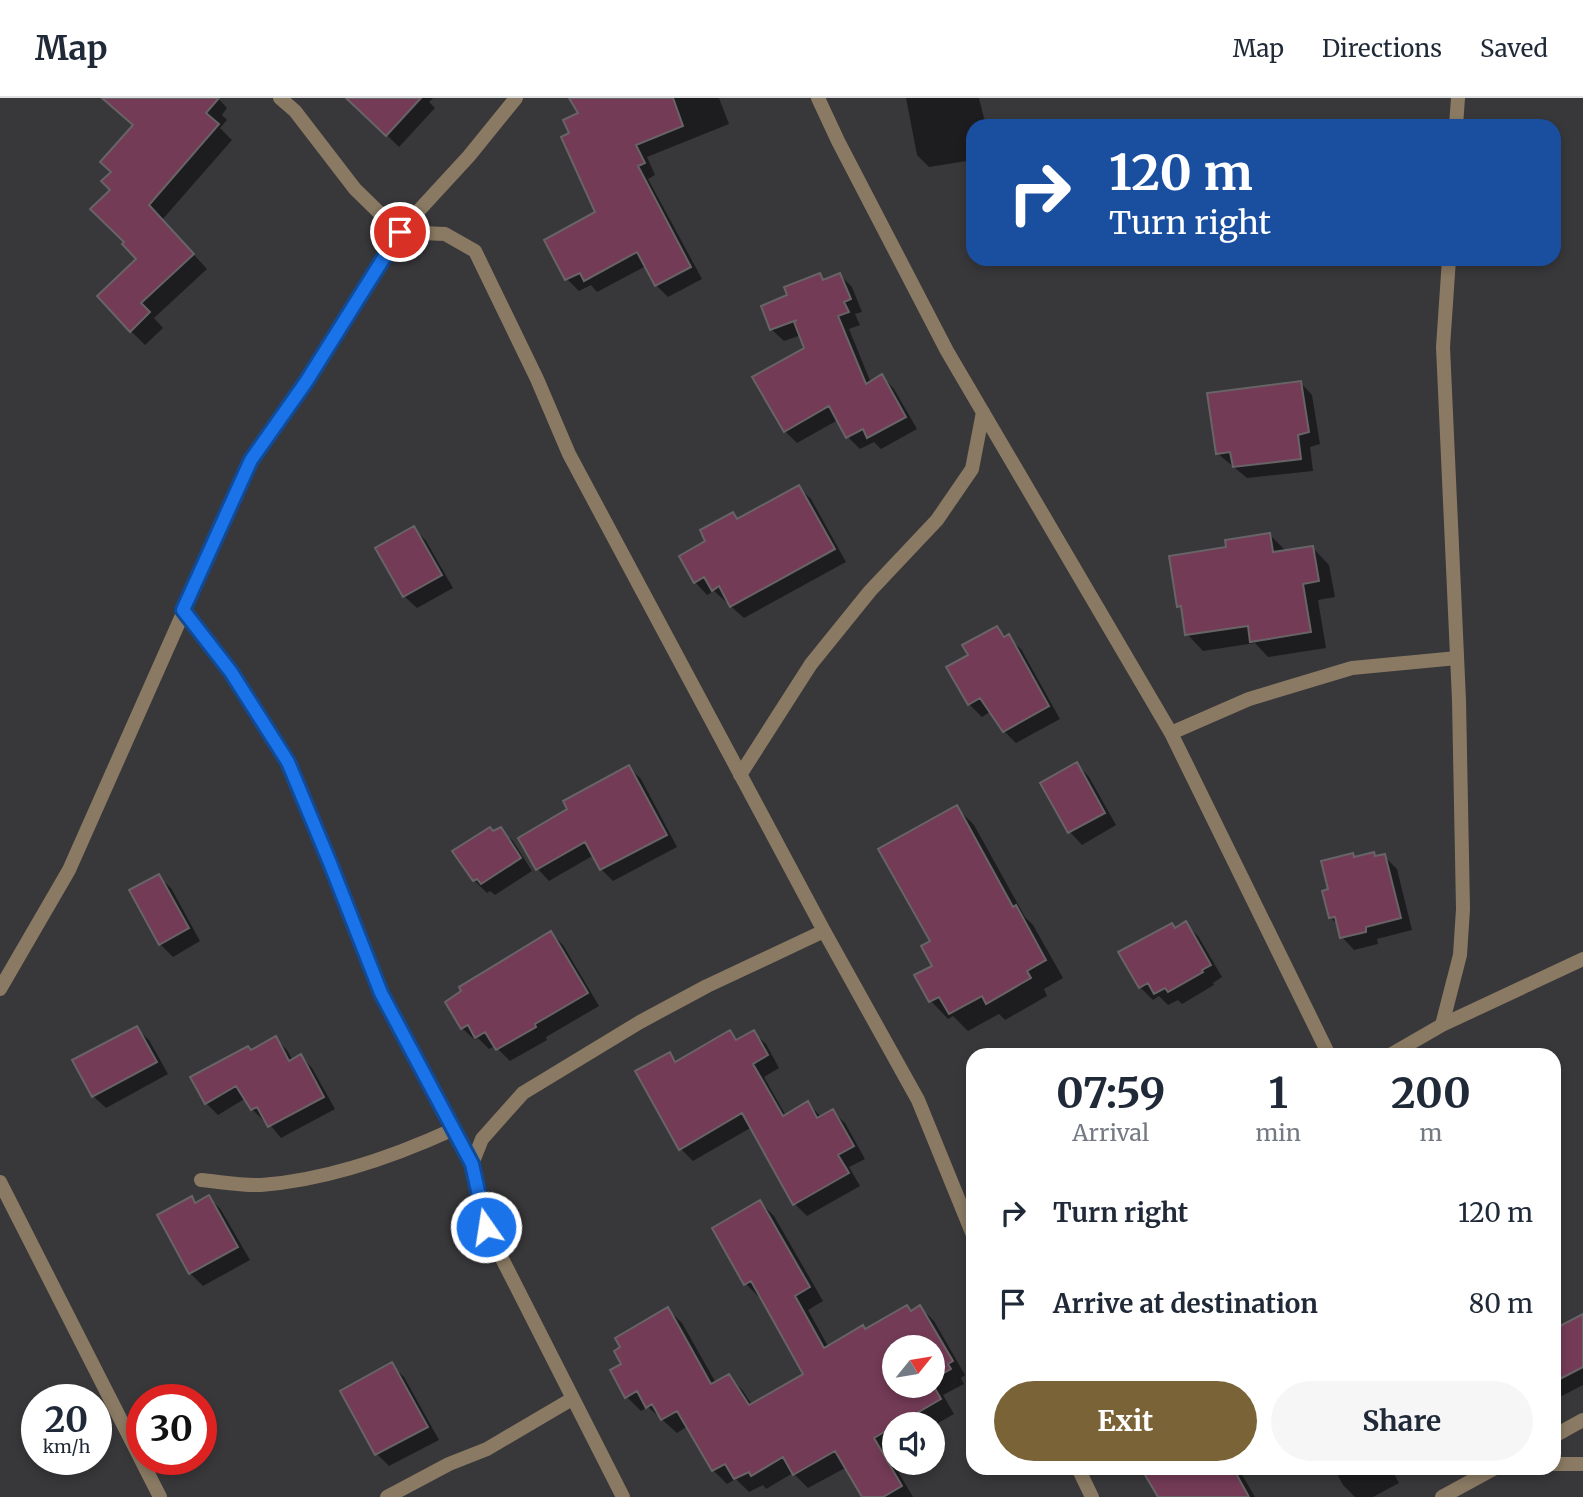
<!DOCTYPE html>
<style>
:root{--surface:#fff;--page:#f6f6f7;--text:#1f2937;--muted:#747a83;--line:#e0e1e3;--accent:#7a6337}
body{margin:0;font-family:Merriweather,serif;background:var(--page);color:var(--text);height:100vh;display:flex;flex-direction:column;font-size:26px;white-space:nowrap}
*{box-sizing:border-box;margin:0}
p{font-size:23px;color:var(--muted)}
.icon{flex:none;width:38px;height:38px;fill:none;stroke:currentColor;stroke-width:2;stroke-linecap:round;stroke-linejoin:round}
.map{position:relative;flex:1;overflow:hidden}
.panel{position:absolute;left:966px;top:950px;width:595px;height:427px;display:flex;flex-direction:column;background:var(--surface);border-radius:21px;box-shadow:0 4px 10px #0003}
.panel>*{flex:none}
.top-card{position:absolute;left:966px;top:21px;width:595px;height:147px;border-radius:21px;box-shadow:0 4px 10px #0003;background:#1a4fa0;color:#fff;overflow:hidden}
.needle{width:46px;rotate:60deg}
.tools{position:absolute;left:882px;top:1237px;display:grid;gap:14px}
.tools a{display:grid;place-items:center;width:63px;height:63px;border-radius:50%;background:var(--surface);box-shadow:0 4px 10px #0003;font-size:35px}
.speed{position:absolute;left:21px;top:1286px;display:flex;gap:14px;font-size:35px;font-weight:700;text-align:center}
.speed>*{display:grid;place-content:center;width:91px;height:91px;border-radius:50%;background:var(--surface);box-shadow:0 4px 10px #0003;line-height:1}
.speed small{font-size:18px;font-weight:400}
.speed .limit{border:10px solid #d22;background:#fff;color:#111}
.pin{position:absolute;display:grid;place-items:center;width:60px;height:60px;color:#fff;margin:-30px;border:4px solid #fff;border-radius:50%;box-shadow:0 2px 7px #0007}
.me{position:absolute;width:77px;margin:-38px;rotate:347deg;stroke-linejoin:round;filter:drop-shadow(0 0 5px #0008)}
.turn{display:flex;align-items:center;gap:24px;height:147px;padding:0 28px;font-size:32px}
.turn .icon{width:91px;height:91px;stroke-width:2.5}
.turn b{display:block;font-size:49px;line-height:60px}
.eta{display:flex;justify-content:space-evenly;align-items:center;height:119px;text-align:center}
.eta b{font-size:42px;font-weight:700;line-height:49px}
.button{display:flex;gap:14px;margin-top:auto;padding:14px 28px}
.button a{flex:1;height:80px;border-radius:42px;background:var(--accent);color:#fff;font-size:28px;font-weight:700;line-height:80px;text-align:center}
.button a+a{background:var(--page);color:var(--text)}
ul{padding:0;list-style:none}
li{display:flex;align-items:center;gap:21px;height:91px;padding:0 28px}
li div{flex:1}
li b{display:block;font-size:26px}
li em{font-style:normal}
header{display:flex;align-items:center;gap:42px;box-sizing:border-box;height:98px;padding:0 35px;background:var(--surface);border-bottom:2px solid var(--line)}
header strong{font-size:33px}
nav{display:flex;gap:38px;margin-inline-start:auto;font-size:24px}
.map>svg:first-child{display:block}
.shadow{fill:#0007;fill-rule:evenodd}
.building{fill:#733b56;stroke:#686466;stroke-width:2}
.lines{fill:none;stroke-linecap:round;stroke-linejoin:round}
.minor{stroke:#8a7a63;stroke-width:14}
.route-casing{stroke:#114b97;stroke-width:18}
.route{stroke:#1a73e8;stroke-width:12}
</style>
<header>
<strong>Map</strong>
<nav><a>Map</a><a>Directions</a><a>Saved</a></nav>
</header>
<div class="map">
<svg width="1583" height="1399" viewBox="0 0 1583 1399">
<rect width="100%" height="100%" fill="#38373a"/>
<path class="shadow" d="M117 0H218L227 10 222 17 227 22 220 30 232 42 162 122 207 171 154 220 163 230 145 247 131 233 139 161 112 92 113 74 134 28Z
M353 0H433L429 4 435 10 399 49 351 2Z
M571 0H719L729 26 647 59 655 77 648 81 702 181 668 199 656 187 646 168 597 194 591 187 579 193 567 181 546 143 597 115 571 36 581 16Z
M906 0H979L986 28H973V62L929 69 917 57Z
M820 177 826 183 840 177 852 189 862 214 855 216 860 227 849 231 871 285 882 278 894 291 917 331 881 351 874 344 860 351 848 339 838 322 797 345 785 333 806 251 801 237 784 243 771 231 789 198Z
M1300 284 1312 297 1320 346 1310 349 1313 373 1247 380 1217 355Z
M799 389 811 401 846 464 744 520 714 493 707 497 695 484 707 444 733 416 739 422Z
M414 430 426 443 453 490 417 510 404 498Z
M1270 437 1287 454 1313 450 1329 467 1335 499 1318 502 1326 550 1268 559 1255 545 1203 553 1187 536 1183 512 1179 508 1228 451Z
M997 530 1021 551 1060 621 1016 645 1004 633 991 613 982 619 969 606 949 569 970 558Z
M1077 666 1089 679 1116 727 1082 747 1070 734 1042 685Z
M629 669 641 681 677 749 613 783 601 771 594 757 549 783 538 771 570 712Z
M957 710 974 727 1025 819 1033 827 1063 880 1044 891 1047 898 1005 922 999 916 968 933 953 918 948 921 931 903 917 878 935 868 932 844Z
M500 731 513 743 532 773 495 797 490 793 487 795 474 782 494 735Z
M1374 756 1377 760 1384 758 1397 771 1412 832 1377 841 1378 846 1354 852 1342 839 1339 828 1330 819V792L1353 757 1356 760Z
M158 778 171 790 200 843 173 859 160 846Z
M1186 826 1198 838 1222 879 1213 885 1214 887 1182 906 1178 902 1168 907 1159 898 1153 902 1140 889 1120 854Z
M551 835 563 847 599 908 546 939 547 942 510 963 495 948 489 951 478 940 475 942 462 930Z
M136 930 149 942 168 976 106 1010 93 998Z
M730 934 738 942 753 934 766 946 779 970 764 979 786 1018 808 1005 821 1019 832 1013 845 1025 865 1061 849 1069 860 1088 807 1118 795 1106 752 1029 693 1063 681 1051 670 956 678 964Z
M275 940 287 952 293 963 301 958 312 970 335 1011 281 1040 266 1022 264 1023 252 1011 246 1000 218 1017 206 1005Z
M209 1099 221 1112 250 1162 203 1188 190 1175 159 1118 192 1100 197 1105Z
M760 1104 774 1118 823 1203 808 1212 829 1250 866 1232 907 1209 912 1214 920 1209 934 1223 965 1277 961 1280 964 1286 943 1297 954 1316 933 1328 894 1326V1350L887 1355 913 1399H864L847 1369 808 1390 793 1375 766 1391 763 1387 749 1394 736 1381 727 1386 713 1372 688 1328 677 1335 648 1309 641 1313 627 1299 624 1267 668 1211 682 1225 716 1285 729 1278 743 1293 752 1307 806 1277 762 1199 760 1200 746 1186 714 1131ZM894 1250H933V1288H894Z
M1583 1218V1287L1554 1302V1233Z
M391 1267 404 1279 439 1342 389 1368 377 1356Z
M1152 1370H1238L1255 1399H1157L1159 1398Z
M1334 1370H1401L1393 1374 1399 1385 1373 1399H1355L1343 1387Z"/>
<path class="building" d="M102 0H219L206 15 219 26 149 107 194 156 141 205 150 214 130 234 97 198 136 161 122 146 124 144 90 111 110 92 101 83 111 74 100 64 133 27Z
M346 0H421L386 38Z
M569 0H673L683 28 636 47 645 65 638 68 691 169 655 188 637 154 584 183 580 175 565 182 544 142 595 114 561 39 569 35 563 22 578 15Z
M820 175 823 182 840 175 851 201 844 204 849 214 838 218 866 286 882 276 906 319 867 340 863 331 846 340 829 308 784 334 752 279 804 250 794 224 797 222 770 232 761 208 787 197 784 189Z
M1301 283 1309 334 1298 337 1301 361 1233 369 1230 354 1216 356 1207 295Z
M799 387 835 451 730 509 719 488 712 493 704 479 694 485 679 458 705 443 700 432 733 414 737 421Z
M414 428 442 477 403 499 375 450Z
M1270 435 1273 454 1313 448 1319 483 1303 486 1311 534 1250 544 1248 528 1185 537 1181 508 1177 509 1169 458 1226 449 1225 442Z
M997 528 1004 539 1009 536 1049 608 1003 634 980 600 968 607 946 569 968 557 962 547Z
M1077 664 1105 715 1068 735 1040 685Z
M629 667 667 737 600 772 585 744 536 772 518 740 567 711 563 703Z
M957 707 1013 809 1016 807 1046 862 1027 873 1031 880 986 906 982 898 949 916 939 899 929 904 914 877 932 868 921 848 930 843 878 751Z
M490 729 493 733 501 729 521 760 481 786 477 781 473 783 452 753Z
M1374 754 1375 758 1385 756 1401 820 1366 829V834L1340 840 1335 819 1329 820 1322 793 1328 791 1321 763 1353 755 1354 759Z
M159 776 189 830 159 847 129 792Z
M1186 823 1211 867 1202 872 1203 874 1168 894 1165 890 1154 896 1148 885 1139 890 1118 854 1172 825 1175 830Z
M551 833 588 895 535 926 536 929 496 952 485 934 475 940 468 927 461 931 445 904 461 893 459 889Z
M137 928 157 964 92 999 72 962Z
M730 932 736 942 754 932 768 957 753 966 783 1018 808 1003 817 1020 833 1011 854 1048 838 1057 849 1075 793 1107 742 1015 679 1052 635 973 670 954 675 964Z
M276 938 289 963 301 956 324 999 268 1029 257 1009 251 1012 236 988 205 1006 190 979 248 948 251 952Z
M209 1097 238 1149 189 1176 157 1117 192 1098 195 1105Z
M760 1102 810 1189 795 1198 824 1250 863 1227 865 1231 907 1207 911 1213 920 1207 953 1263 948 1266 951 1271 933 1281V1250H894V1288L933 1287 941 1301 874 1340 902 1388 883 1399H862L835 1353 793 1377 783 1359 751 1378 749 1374 734 1381 725 1366 712 1373 677 1313 661 1322 652 1306 646 1310 637 1293 625 1300 610 1272 621 1266 614 1253 620 1249 615 1240 668 1209 711 1286 729 1276 749 1307 803 1276 751 1183 744 1187 712 1130Z
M1583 1216V1269L1554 1284V1231Z
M392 1264 428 1329 375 1357 340 1293Z
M1141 1370H1233L1249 1399H1158Z"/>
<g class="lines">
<path class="minor" d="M280 0 295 13 355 91 399 134 445 136 475 153 537 281 569 356 824 833 918 1002 973 1137
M818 0 838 43 947 253 1171 635 1329 957
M1456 28 1458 0
M183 512 231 574 288 664 330 765 381 895 472 1066
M1171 635 1249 601 1352 570 1457 560
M740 677 811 566 870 493 937 422 972 371 983 314
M0 891 69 772 251 362 306 284 399 134 469 58 516 0
M1442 927 1460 857 1463 811 1459 602 1443 249 1449 161
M1390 957 1442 927 1583 861
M201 1082C221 1084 242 1088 261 1087 328 1082 393 1059 454 1031
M0 1084 160 1399
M1554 1338 1583 1322
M1554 1366H1583
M1078 1370 1092 1399
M387 1399 449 1366 487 1351 572 1301
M623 1399 486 1129 472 1066 482 1041 523 995 640 924 707 888 824 833
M1442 1399 1495 1370"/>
</g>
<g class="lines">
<g class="route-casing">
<path id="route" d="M400 134 306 284 251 362 183 512 231 574 288 664 330 765 381 895 472 1066 486 1129"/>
</g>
<use href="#route" class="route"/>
</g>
</svg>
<div class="tools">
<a><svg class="needle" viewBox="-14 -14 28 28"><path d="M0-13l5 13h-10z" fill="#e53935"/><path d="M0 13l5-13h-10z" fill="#747a83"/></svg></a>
<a><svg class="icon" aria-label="sound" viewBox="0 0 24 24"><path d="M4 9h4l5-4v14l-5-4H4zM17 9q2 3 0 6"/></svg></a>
</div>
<div class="speed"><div>20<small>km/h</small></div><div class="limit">30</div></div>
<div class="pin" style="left:400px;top:134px;background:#d93025"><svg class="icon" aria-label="arrive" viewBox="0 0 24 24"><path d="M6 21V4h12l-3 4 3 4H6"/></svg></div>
<svg class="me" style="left:486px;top:1129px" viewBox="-20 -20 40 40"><circle r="17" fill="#1a73e8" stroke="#fff" stroke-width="3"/><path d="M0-11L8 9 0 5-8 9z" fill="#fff"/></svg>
<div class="top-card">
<div class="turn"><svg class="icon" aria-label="right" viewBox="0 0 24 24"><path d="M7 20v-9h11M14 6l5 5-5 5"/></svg><div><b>120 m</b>Turn right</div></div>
</div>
<section class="panel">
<div class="eta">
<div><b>07:59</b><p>Arrival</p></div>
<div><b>1</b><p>min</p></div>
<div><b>200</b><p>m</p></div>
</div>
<ul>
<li><svg class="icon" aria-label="right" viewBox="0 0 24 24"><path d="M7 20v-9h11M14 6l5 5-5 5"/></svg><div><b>Turn right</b></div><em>120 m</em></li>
<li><svg class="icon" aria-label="arrive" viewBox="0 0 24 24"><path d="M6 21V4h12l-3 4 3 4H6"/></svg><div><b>Arrive at destination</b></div><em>80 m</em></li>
</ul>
<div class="button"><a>Exit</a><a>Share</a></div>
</section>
</div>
